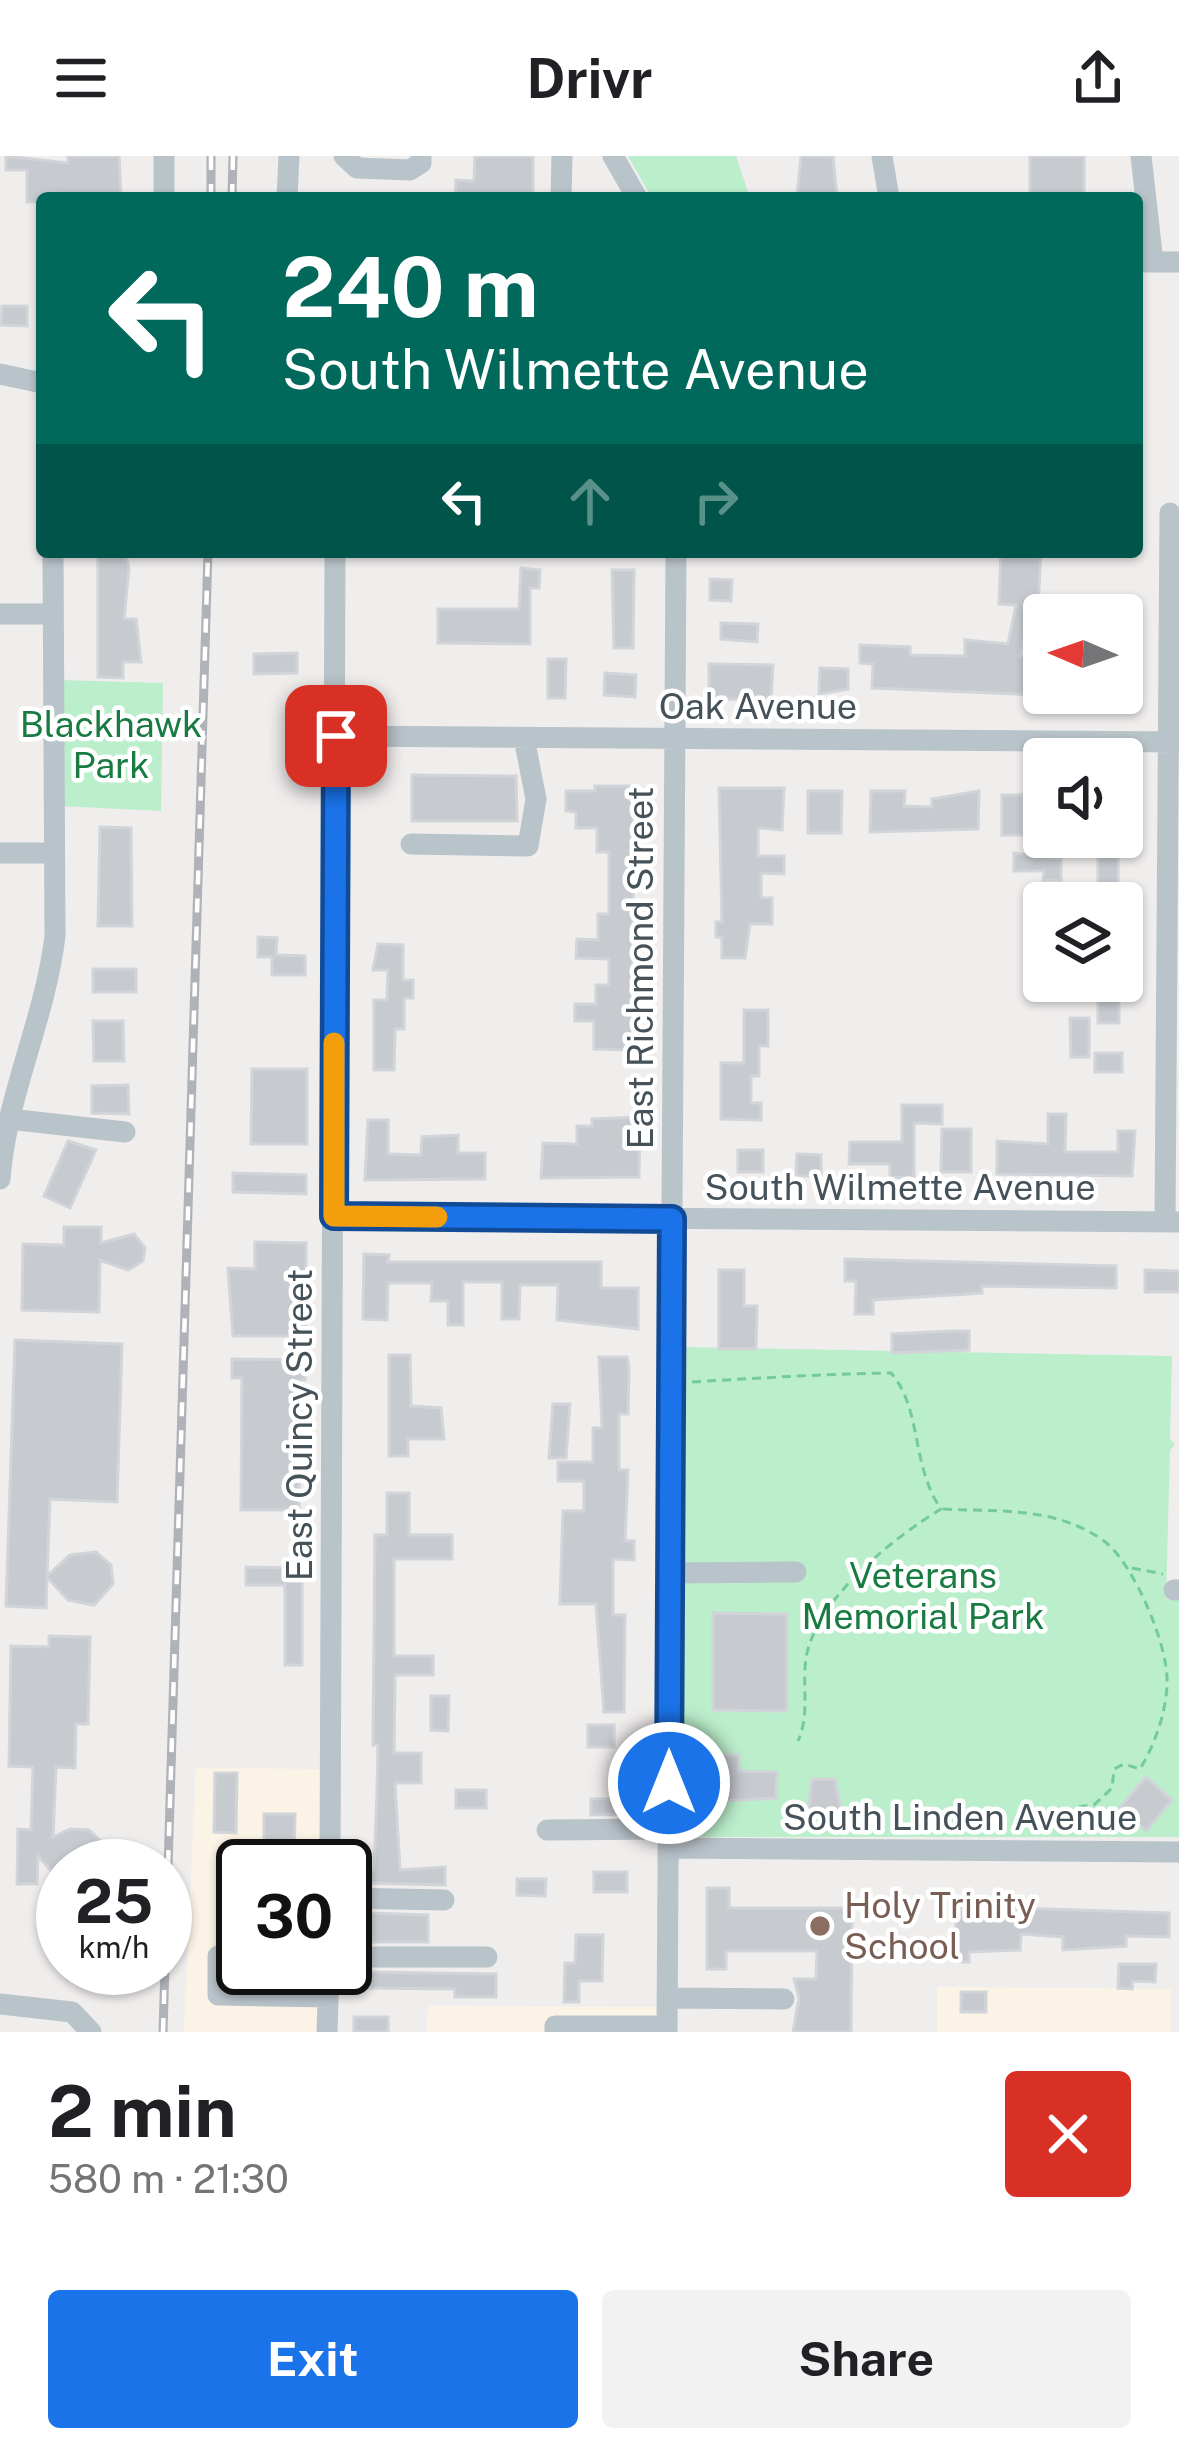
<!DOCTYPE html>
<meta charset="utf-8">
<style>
:root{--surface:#fff;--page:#f2f2f2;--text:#202124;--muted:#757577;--accent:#1a73e8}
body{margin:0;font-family:"Public Sans",sans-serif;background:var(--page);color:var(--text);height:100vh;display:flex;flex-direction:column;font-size:45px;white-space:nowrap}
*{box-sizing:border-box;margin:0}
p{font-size:39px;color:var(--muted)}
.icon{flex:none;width:66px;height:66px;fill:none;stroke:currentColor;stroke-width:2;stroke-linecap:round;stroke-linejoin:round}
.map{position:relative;height:1876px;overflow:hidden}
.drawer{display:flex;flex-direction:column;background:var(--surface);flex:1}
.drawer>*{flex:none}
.top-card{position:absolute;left:36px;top:36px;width:1107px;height:366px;border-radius:12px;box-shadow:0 3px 9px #0004;background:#00695c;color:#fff;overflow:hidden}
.needle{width:78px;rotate:272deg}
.fabs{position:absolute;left:1023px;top:438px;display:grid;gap:24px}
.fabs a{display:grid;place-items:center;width:120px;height:120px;border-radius:12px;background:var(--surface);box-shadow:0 3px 9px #0004;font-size:60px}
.speed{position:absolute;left:36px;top:1683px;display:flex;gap:24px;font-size:60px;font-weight:700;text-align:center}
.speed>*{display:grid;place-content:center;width:156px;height:156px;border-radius:50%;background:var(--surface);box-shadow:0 3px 9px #0004;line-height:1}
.speed small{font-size:30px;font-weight:400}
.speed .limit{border:6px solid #111;border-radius:18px;background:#fff;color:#111}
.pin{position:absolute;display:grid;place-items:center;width:102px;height:102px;color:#fff;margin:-51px;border-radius:24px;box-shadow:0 6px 18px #0006}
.me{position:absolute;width:132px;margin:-66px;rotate:0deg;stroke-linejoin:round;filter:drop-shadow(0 0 9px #0008)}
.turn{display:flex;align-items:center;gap:42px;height:252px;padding:0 48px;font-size:54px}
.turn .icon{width:156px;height:156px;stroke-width:2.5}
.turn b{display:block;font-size:84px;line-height:102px}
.lanes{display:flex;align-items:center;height:114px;padding:0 48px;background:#0003;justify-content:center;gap:60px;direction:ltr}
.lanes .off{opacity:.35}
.round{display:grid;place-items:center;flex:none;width:126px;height:126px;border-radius:12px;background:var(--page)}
.head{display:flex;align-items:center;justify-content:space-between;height:204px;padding:0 48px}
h1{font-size:72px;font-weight:700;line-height:90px}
.button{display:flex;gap:24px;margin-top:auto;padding:24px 48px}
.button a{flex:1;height:138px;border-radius:12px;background:var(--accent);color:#fff;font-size:48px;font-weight:700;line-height:138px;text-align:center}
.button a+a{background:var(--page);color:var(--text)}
header{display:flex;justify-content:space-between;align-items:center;height:156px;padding:0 48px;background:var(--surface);font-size:54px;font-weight:700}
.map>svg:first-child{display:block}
.commercial{fill:#fbf4e6}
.green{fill:#bbeecb}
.building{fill:#c7cbd0;stroke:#d1d4d9;stroke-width:3}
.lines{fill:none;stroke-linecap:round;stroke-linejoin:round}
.path{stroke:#74cb9a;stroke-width:3;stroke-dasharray:9 6;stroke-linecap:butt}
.minor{stroke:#b9c3ca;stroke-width:21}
.rail-casing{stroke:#afb3b8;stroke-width:9}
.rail{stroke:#fff;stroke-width:4.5;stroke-dasharray:14;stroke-linecap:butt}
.route-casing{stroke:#114b97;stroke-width:30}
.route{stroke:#1a73e8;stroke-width:21}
.slow{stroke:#f59e0b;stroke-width:21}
.education-dot{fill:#8d6e63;stroke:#fff;stroke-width:4.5}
.labels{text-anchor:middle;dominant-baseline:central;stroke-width:9;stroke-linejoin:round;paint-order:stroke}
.street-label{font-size:36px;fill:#46525a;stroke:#fff}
.park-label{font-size:36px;fill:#187b42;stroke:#fff}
.education-label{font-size:36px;fill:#785e54;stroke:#fff;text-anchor:start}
</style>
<header><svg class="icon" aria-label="menu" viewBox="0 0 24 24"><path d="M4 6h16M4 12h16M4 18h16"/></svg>Drivr<svg class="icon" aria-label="share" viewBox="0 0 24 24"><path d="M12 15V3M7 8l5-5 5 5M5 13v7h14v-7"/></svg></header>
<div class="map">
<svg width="1179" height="1876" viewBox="0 0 1179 1876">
<rect width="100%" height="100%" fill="#f0eded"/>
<path class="commercial" d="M196 1612 324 1613 325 1710H243V1812H326V1876H184Z
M937 1831 1171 1833V1876H937Z
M428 1850 659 1851 658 1876H427Z"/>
<path class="green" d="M628 0H736L750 42H652Z
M59 524 163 527 161 655 60 650Z
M679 1191 1172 1200 1170 1283 1175 1289 1170 1294 1166 1443 1179 1444V1681H675Z"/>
<path class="building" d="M6 0 68 7V0H119L121 42 45 36 42 46H27V14H6Z
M475 0H533V42H455L456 24 474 25Z
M801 0H833L837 42H797Z
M1030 0H1084V41L1030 42Z
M2 150H27V170L1 169Z
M98 396H125L129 412 124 463H136L141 506H123V522L98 521Z
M1001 396H1041L1038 450H1031L1020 500H1044L1039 539 872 532 873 508 860 507V489L910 491V499L965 500V484L1008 488 1016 449 999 448Z
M521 412 540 414 539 432H530V488L438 487V453H519Z
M612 414H634L633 492H614Z
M710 423 732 424 731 445 710 444Z
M721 467 758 468 757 486 721 483Z
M297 497V517L254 518V498Z
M548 503H566L565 542H548Z
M709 508 773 509 771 542 709 544Z
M820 512 848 513V533L819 538Z
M605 517 636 519 635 541 604 539Z
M412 619 516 620 517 665H412Z
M595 630H634L632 894 594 893V865H575V848H596V829H609V803L576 802 577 783 598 784V758H609V696H597V672H576V656L566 655V635H595Z
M719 632H784L782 674 758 672V700H784V718L761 717V742H772V768H750L745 802H722V781H716V766H722Z
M808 635H842L841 677H808Z
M871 635H905L904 650 932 651V643L979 635 978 673 870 676Z
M1002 639H1023V679H1002Z
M100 671 131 672 132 770H98Z
M1098 681H1118V741H1098Z
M1014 697 1061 703V724H1043L1044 715H1014Z
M258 781 277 782 276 799 305 800V819H272V801H258Z
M378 788 403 789V824H413V842H404V873H395L394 914H374V844H387L388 814H373Z
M93 813H136V836H93Z
M1098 843H1119V867H1098Z
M744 854H768V890H759V920H751V947H761V964L721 963V907H744Z
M1070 862H1089V901H1071Z
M93 865H123L124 905H94Z
M1095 897H1122V916H1095Z
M252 913H307V988H251Z
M128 929 129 958 92 957V930Z
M902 949H942V968L914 967V1021L890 1022V1008H849L850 986H902Z
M1048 958H1066L1065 996H1118V975H1135L1132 1020 997 1018V985L1048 988Z
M640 961 639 1021 541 1022 543 987 577 988V970H592V963Z
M368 964H388V998L421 999 422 981 458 979V997H485V1023L365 1024Z
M942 973H971V1016H941Z
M68 985 96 994 70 1052 44 1040Z
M738 994H763V1016H738Z
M797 998 821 999V1020H796Z
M233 1017 306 1019V1038L233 1036Z
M64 1071H101V1087L134 1078 145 1092 143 1105 128 1114 100 1104 99 1156 22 1154 23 1088 64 1089Z
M255 1086 306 1087V1180H233L228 1112 255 1113Z
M364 1098 389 1099 388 1106H601V1132H638V1173L557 1164 558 1129H520L519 1163H502V1126H463V1169H448V1145H431L432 1127H388L387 1164 363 1163Z
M845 1103 1116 1110V1132L982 1130V1137L873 1144V1158H855L856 1125H845Z
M719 1114H744V1150H757L756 1193H719Z
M1145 1114 1179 1115V1136H1145Z
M951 1175H969V1194L892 1197V1178Z
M15 1184 122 1188 117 1346 50 1343 47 1420 70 1399 96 1396 111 1409 113 1428 94 1449 68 1444 47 1421 46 1452 6 1450Z
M389 1199H410L411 1250 441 1252 444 1283H408V1300H389Z
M599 1201H627L629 1210 628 1258H619V1314H628L625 1385H634V1404L613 1403V1459H625L624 1556H604L596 1448H560L563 1355H584V1325H558V1306H593V1272H602Z
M232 1203 305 1204V1224H300L299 1354H241L242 1222H232Z
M553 1248H570L566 1302H549Z
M387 1337H409V1379H452V1403H394V1500H433V1519H395L394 1597H421V1627H395L400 1714 445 1711V1729L365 1727V1714H374L377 1637 378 1589H373L375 1379H387Z
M246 1411 302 1412V1509H285V1429H246Z
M713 1457 787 1458V1555L713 1554Z
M49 1480 90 1481 88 1568H76L75 1612 56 1611 53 1681 70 1673 89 1674 104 1688 107 1710H63V1728L38 1700 37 1728H17L18 1673 31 1674 33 1611 9 1610 11 1490 49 1491Z
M431 1540H449L448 1575 431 1574Z
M588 1569H614V1591H588Z
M708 1599H739V1615L777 1616 776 1642 707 1646Z
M215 1617H237L236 1677 214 1676Z
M1146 1621 1172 1644 1146 1675 1133 1663 1122 1675 1110 1663Z
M812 1623H835L841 1653 808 1658Z
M456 1634H486V1652H456Z
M591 1643H628V1658L591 1659Z
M264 1658H295L294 1710H243V1780H225L226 1690H264Z
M594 1716H627V1736H594Z
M517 1723H546L545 1740 517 1739Z
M707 1732H729V1752H852L851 1876H793L799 1842 794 1823H816L817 1795H726V1813H707Z
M957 1744H986V1751L1169 1757V1781L1126 1780V1790L1063 1794V1781L1021 1778 1020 1794 969 1796V1806H954Z
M367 1757 428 1759V1786H367Z
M576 1779H603L602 1825H579V1846H564L565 1807H575Z
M1119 1808H1156L1155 1826 1133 1825 1132 1833 1118 1832Z
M363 1816 496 1818V1841H455V1833L363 1832Z
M961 1836H986V1856H961Z
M354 1861H388V1876H354Z"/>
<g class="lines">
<path class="path" d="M692 1226C759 1222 824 1218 891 1217 922 1252 911 1310 941 1353 892 1383 816 1443 806 1502 802 1530 810 1559 798 1585
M943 1353C999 1356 1055 1350 1104 1385 1133 1406 1168 1489 1167 1525 1167 1555 1155 1588 1140 1613L1124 1608 1114 1613 1112 1632 1094 1649 1077 1651 1071 1674
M1132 1412 1163 1418"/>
<path class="minor" d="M344 0 357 12 410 14 421 7V0
M613 0 637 42
M882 0 889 42
M1141 0 1153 106
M164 42V0
M287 42 289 0
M561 42 562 0
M1137 106H1179
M0 218 42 227
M0 458H50
M336 580 1179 586
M411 688 528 690 536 643 524 582
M0 697H54
M9 963 125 976
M0 1023C6 940 45 864 55 780L53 396
M333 1060 1179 1066
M1165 1066 1170 357
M670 1417 796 1416
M1174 1434H1179
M547 1674 668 1673
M668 1692 1179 1696
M330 1710 335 396
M345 1742 444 1744
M243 1799 218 1800V1839L328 1841
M345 1801H487
M667 1842 784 1843
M0 1848 72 1856 91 1876
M327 1876 329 1812
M555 1876V1870H667
M667 1876 676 396"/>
<g class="rail-casing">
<path id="rail" d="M211 42V0
M232 42 233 0
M163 1876 208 396"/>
</g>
<use href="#rail" class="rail"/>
</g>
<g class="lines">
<g class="route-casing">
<path id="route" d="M336 580 334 1060 672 1063 669 1627"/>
</g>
<use href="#route" class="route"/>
<path class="slow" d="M334 887V1060L437 1061"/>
</g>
<circle class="education-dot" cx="820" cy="1770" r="12"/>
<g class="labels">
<g class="street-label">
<text x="758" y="550">Oak Avenue</text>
<text transform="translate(640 812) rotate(-90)">East Richmond Street</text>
<text x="900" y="1031">South Wilmette Avenue</text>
<text transform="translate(299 1269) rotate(-90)">East Quincy Street</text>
<text x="960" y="1661">South Linden Avenue</text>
</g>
<g class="park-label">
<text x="111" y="568">Blackhawk<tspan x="111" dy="41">Park</tspan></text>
<text x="923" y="1419">Veterans<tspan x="923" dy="41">Memorial Park</tspan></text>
</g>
<g class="education-label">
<text x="844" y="1749">Holy Trinity<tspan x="844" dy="41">School</tspan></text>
</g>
</g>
</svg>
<div class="fabs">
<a><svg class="needle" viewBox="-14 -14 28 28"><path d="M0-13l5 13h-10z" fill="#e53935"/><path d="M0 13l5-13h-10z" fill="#757577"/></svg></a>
<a><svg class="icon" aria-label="sound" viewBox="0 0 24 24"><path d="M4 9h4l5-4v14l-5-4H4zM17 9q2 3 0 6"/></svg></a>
<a><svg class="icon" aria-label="layers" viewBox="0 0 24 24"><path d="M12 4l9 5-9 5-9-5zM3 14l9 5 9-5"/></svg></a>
</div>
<div class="speed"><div>25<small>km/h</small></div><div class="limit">30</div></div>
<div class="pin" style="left:336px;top:580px;background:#d93025"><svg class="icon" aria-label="arrive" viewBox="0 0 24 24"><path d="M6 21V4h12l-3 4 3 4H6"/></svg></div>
<svg class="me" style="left:669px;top:1627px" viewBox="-20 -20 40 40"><circle r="17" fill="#1a73e8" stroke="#fff" stroke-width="3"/><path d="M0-11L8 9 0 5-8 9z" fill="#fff"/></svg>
<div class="top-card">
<div class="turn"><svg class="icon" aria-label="left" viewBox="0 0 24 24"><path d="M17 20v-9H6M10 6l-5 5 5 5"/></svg><div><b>240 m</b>South Wilmette Avenue</div></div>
<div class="lanes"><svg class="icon" aria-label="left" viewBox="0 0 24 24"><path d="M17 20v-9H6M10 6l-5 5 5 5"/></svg><svg class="icon off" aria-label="ahead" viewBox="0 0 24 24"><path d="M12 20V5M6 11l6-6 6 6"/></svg><svg class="icon off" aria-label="right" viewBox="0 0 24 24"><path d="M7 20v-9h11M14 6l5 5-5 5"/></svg></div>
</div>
</div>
<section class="drawer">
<div class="head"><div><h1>2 min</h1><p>580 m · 21:30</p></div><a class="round" style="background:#d93025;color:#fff"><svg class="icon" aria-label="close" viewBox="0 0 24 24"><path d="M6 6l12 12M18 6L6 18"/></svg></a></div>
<div class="button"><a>Exit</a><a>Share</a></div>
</section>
